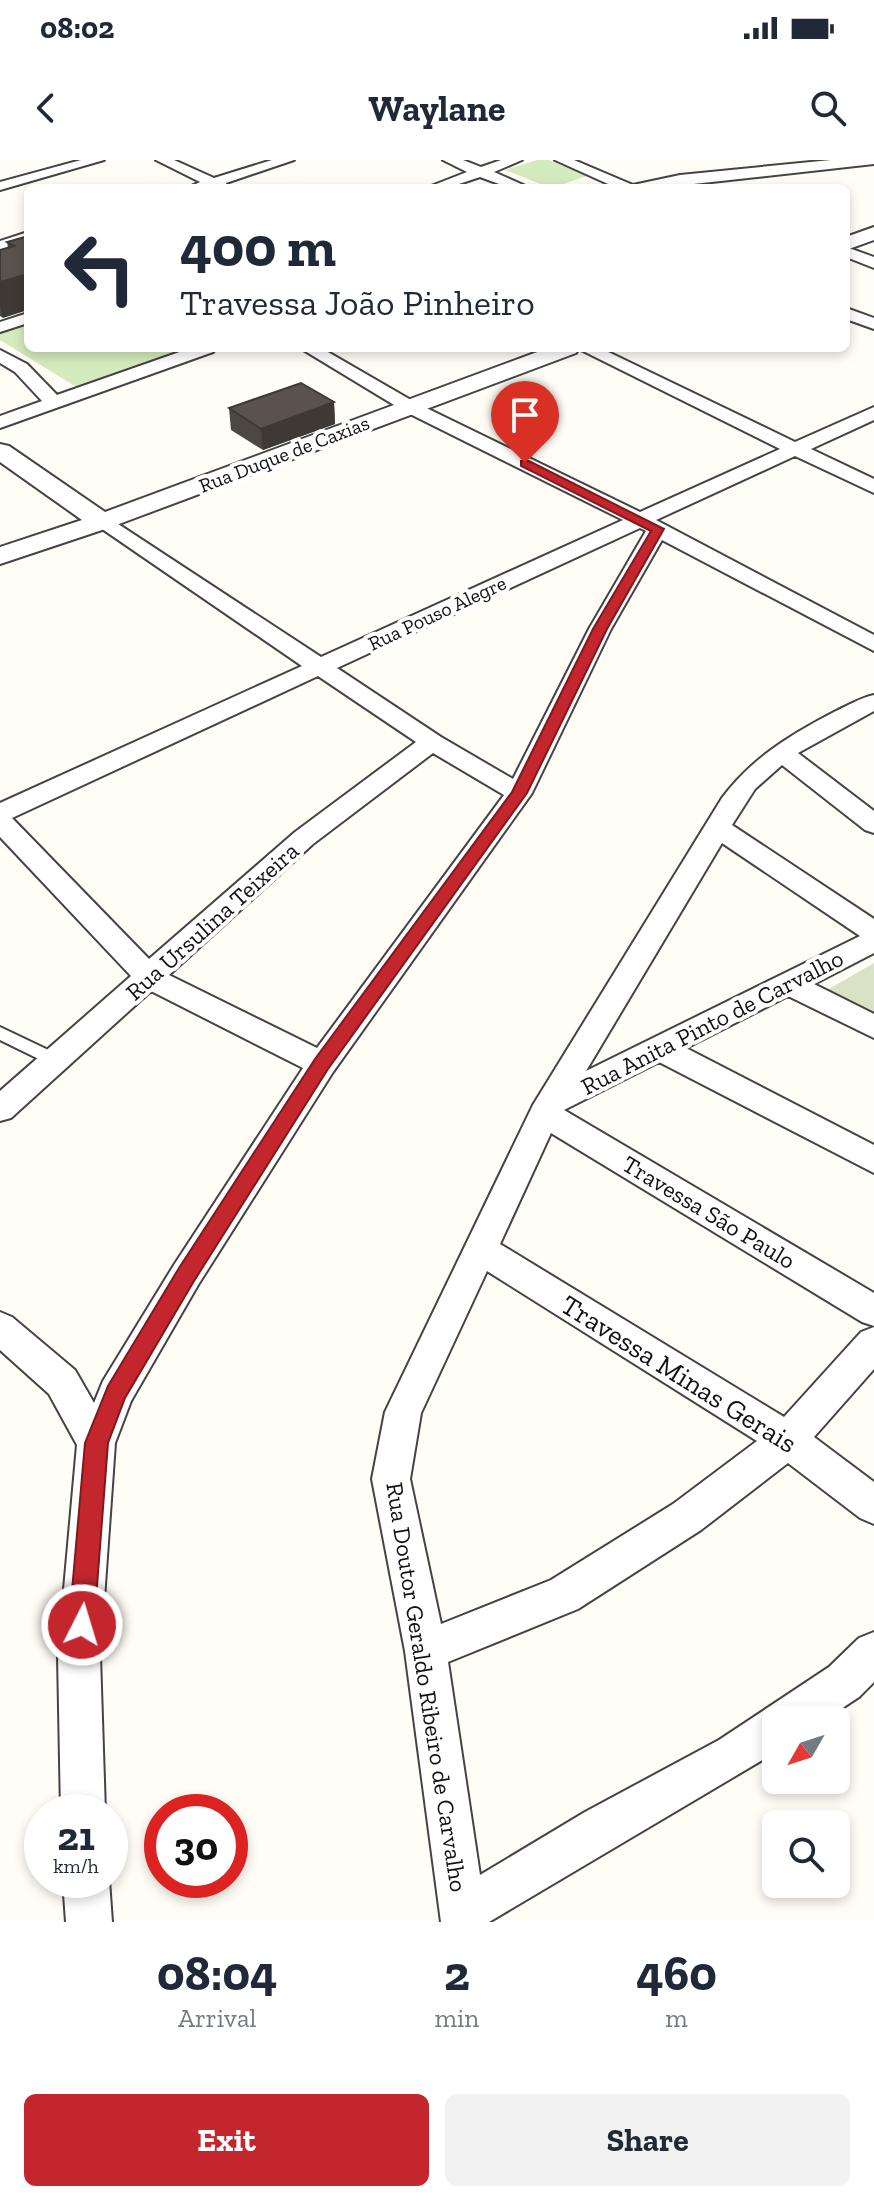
<!DOCTYPE html>
<meta charset="utf-8">
<style>
:root{--surface:#fff;--page:#f2f2f3;--text:#1f2937;--muted:#747a83;--accent:#c4262e}
body{margin:0;font-family:"Zilla Slab",serif;background:var(--page);color:var(--text);height:100vh;display:flex;flex-direction:column;font-size:30px;white-space:nowrap}
*{box-sizing:border-box;margin:0}
p{font-size:26px;color:var(--muted)}
.icon{flex:none;width:44px;height:44px;fill:none;stroke:currentColor;stroke-width:2;stroke-linecap:round;stroke-linejoin:round}
.map{position:relative;height:1762px;overflow:hidden}
.details{display:flex;flex-direction:column;background:var(--surface);flex:1}
.details>*{flex:none}
.banner{position:absolute;left:24px;top:24px;width:826px;height:168px;border-radius:12px;box-shadow:0 4px 12px #0003;background:#fff;color:var(--text);overflow:hidden}
.needle{width:52px;rotate:231deg}
.controls{position:absolute;left:762px;top:1546px;display:grid;gap:16px}
.controls a{display:grid;place-items:center;width:88px;height:88px;border-radius:12px;background:var(--surface);box-shadow:0 4px 12px #0003;font-size:40px}
.speed{position:absolute;left:24px;top:1634px;display:flex;gap:16px;font-size:40px;font-weight:700;text-align:center}
.speed>*{display:grid;place-content:center;width:104px;height:104px;border-radius:50%;background:var(--surface);box-shadow:0 4px 12px #0003;line-height:1}
.speed small{font-size:20px;font-weight:400}
.speed .limit{border:12px solid #d22;background:#fff;color:#111}
.pin{position:absolute;display:grid;place-items:center;width:68px;height:68px;color:#fff;margin:-82px -34px;border-radius:50% 50% 50% 0;rotate:-45deg;box-shadow:0 0 8px #0007}
.pin .icon{rotate:45deg}
.me{position:absolute;width:88px;margin:-44px;rotate:5deg;stroke-linejoin:round;filter:drop-shadow(0 0 6px #0008)}
.turn{display:flex;align-items:center;gap:28px;height:168px;padding:0 24px;font-size:36px}
.turn .icon{width:104px;height:104px;stroke-width:2.5}
.turn b{display:block;font-size:56px;line-height:68px}
.eta{display:flex;justify-content:space-evenly;align-items:center;height:136px;text-align:center}
.eta b{font-size:48px;font-weight:800;line-height:56px}
.primary-button{display:flex;gap:16px;margin-top:auto;padding:16px 24px}
.primary-button a{flex:1;height:92px;border-radius:12px;background:var(--accent);color:#fff;font-size:32px;font-weight:800;line-height:92px;text-align:center}
.primary-button a+a{background:var(--page);color:var(--text)}
.status{display:flex;justify-content:space-between;align-items:center;height:56px;padding:0 40px;background:var(--surface);direction:ltr}
.status svg{height:22px;fill:currentColor}
header{display:flex;justify-content:space-between;align-items:center;height:104px;padding:0 24px;background:var(--surface);font-size:36px;font-weight:800}
.map>svg:first-child{display:block}
.green{fill:#d5ebbd}
.cemetery{fill:#d9e3c4}
.lines{fill:none;stroke-linecap:round;stroke-linejoin:round}
.service-casing{stroke:#444;stroke-width:4}
.minor-casing{stroke:#444;stroke-width:4}
.tertiary-casing{stroke:#444;stroke-width:4}
.service{fill:#fff;fill-rule:evenodd}
.minor{fill:#fff;fill-rule:evenodd}
.tertiary{fill:#fff;fill-rule:evenodd}
.wall{fill:#4d4742}
.shaded-wall{fill:#3f3936}
.building{fill:#5a524d;stroke:#3f3936;stroke-width:2}
.route{fill:#c4262e;stroke:#7f191e;stroke-width:2}
.labels{text-anchor:middle;dominant-baseline:central;stroke-width:8;stroke-linejoin:round;paint-order:stroke}
.far-street-label{font-size:20px;fill:#111;stroke:#fff}
.street-label{font-size:24px;fill:#111;stroke:#fff}
.near-street-label{font-size:28px;fill:#111;stroke:#fff}
</style>
<div class="status"><b>08:02</b><svg viewBox="0 0 49 12"><path d="M0 12V9h3v3zM5 12V6h3v6zM10 12V3h3v9zM15 12V0h3v12zM26 1h20v11H26zM47 4h2v5h-2z"/></svg></div>
<header><svg class="icon" aria-label="back" viewBox="0 0 24 24"><path d="M15 5l-7 7 7 7"/></svg>Waylane<svg class="icon" aria-label="search" viewBox="0 0 24 24"><circle cx="10" cy="10" r="6"/><path d="M15 15l6 6"/></svg></header>
<div class="map">
<svg width="874" height="1762" viewBox="0 0 874 1762">
<rect width="100%" height="100%" fill="#fffdf5"/>
<path class="green" d="M537 0H549L587 16 551 28 505 10Z
M28 163V188H192L78 228 0 180V173Z"/>
<path class="cemetery" d="M874 803V862L815 837Z"/>
<g class="lines">
<g class="service-casing">
<path id="service" d="M0 867 63 897 65 901 63 905H51L0 880Z"/>
</g>
<g class="minor-casing">
<path id="minor" d="M81 0H104L0 30V22Z
M156 0H174L214 18 272 0H294L226 23 227 28H187L200 22Z
M443 0H463L481 7 501 0H522L494 12 530 28H510L480 17 447 28H426L467 12Z
M555 0H574L633 25 680 15 831 0H874V4L657 28H617Z
M28 72V82L0 91V81Z
M846 87 874 97V108L846 97Z
M846 148 874 158V169L846 159Z
M28 153V163L0 172V162Z
M191 188H216L213 192 0 268V256L42 241 15 212 0 203V190L27 204 57 235Z
M300 188H321L416 243 640 352 780 289 577 188H600L795 282 874 247V260L811 289 874 319V333L795 296 656 360 874 475V491L662 380 611 469 532 633 333 912 198 1125 131 1241 115 1283 100 1496 105 1652H61L58 1496 77 1285 49 1234 0 1190V1152L12 1157 75 1210 94 1243 103 1221 174 1105 303 908 151 831 11 958 0 961V931L131 816 0 677V643L302 506 92 362 102 356 109 358 321 497 623 360 404 251ZM640 368 646 371 589 469 513 619 441 577 337 508ZM318 516 416 582 295 672 149 799 12 658ZM433 593 504 635 317 888 169 815 313 684Z
M874 535V551L798 593 874 651V673L865 670 782 605 755 629 732 665 874 759V793L814 824 874 854V878L788 836 686 888 874 985V1013L659 902 564 950 874 1133V1166L862 1162 551 973 500 1084 784 1257 861 1172 874 1167V1209L814 1277 874 1322V1364L860 1358 788 1303 701 1370 578 1449 448 1502 480 1715 585 1652 719 1580 829 1507 859 1478 874 1472V1522L859 1537 824 1560H776V1592L489 1762H441L405 1491 372 1319 385 1252 533 945 722 638C752 598 790 575 834 552 847 546 860 538 874 535ZM722 683 860 776 586 911ZM487 1111 757 1281 673 1344 551 1420 441 1464 410 1319 421 1253Z
M63 1720H109L112 1762H66Z"/>
</g>
<g class="tertiary-casing">
<path id="tertiary" d="M874 67V80L846 90V77Z
M548 188H579L576 193 111 367 0 404V387L82 360 0 302V284L9 286 105 352Z"/>
</g>
<use href="#service" class="service"/>
<use href="#minor" class="minor"/>
<use href="#tertiary" class="tertiary"/>
</g>
<path class="wall" d="M28 76 3 158 0 156V90L8 88 7 82Z
M334 242 335 264 263 290 231 270 229 248Z"/>
<path class="shaded-wall" d="M28 114V150L3 158 0 145V122Z
M334 242 335 264 263 290 261 269Z"/>
<path class="building" d="M28 76V114L0 122V90L14 86 7 82Z
M301 223 334 242 261 269 229 248Z"/>
<path class="route" d="M521 301H529L664 369 607 469 527 633 328 909 194 1121 125 1238 108 1283 94 1465 91 1474 82 1478 73 1474 69 1465 85 1283 108 1226 179 1108 315 899 512 632 593 469 651 371 521 306Z"/>
<g class="labels">
<g class="far-street-label">
<text transform="translate(284 294) rotate(-21)">Rua Duque de Caxias</text>
<text transform="translate(437 453) rotate(-25)">Rua Pouso Alegre</text>
</g>
<g class="street-label">
<text transform="translate(212 761) rotate(-42)">Rua Ursulina Teixeira</text>
<text transform="translate(712 862) rotate(-27)">Rua Anita Pinto de Carvalho</text>
<text transform="translate(709 1052) rotate(31)">Travessa São Paulo</text>
<text transform="translate(427 1527) rotate(81)">Rua Doutor Geraldo Ribeiro de Carvalho</text>
</g>
<g class="near-street-label">
<text transform="translate(679 1214) rotate(32)">Travessa Minas Gerais</text>
</g>
</g>
</svg>
<div class="controls">
<a><svg class="needle" viewBox="-14 -14 28 28"><path d="M0-13l5 13h-10z" fill="#e53935"/><path d="M0 13l5-13h-10z" fill="#747a83"/></svg></a>
<a><svg class="icon" aria-label="search" viewBox="0 0 24 24"><circle cx="10" cy="10" r="6"/><path d="M15 15l6 6"/></svg></a>
</div>
<div class="speed"><div>21<small>km/h</small></div><div class="limit">30</div></div>
<div class="pin" style="left:525px;top:303px;background:#d93025"><svg class="icon" aria-label="arrive" viewBox="0 0 24 24"><path d="M6 21V4h12l-3 4 3 4H6"/></svg></div>
<svg class="me" style="left:82px;top:1465px" viewBox="-20 -20 40 40"><circle r="17" fill="#c4262e" stroke="#fff" stroke-width="3"/><path d="M0-11L8 9 0 5-8 9z" fill="#fff"/></svg>
<div class="banner">
<div class="turn"><svg class="icon" aria-label="left" viewBox="0 0 24 24"><path d="M17 20v-9H6M10 6l-5 5 5 5"/></svg><div><b>400 m</b>Travessa João Pinheiro</div></div>
</div>
</div>
<section class="details">
<div class="eta">
<div><b>08:04</b><p>Arrival</p></div>
<div><b>2</b><p>min</p></div>
<div><b>460</b><p>m</p></div>
</div>
<div class="primary-button"><a>Exit</a><a>Share</a></div>
</section>
